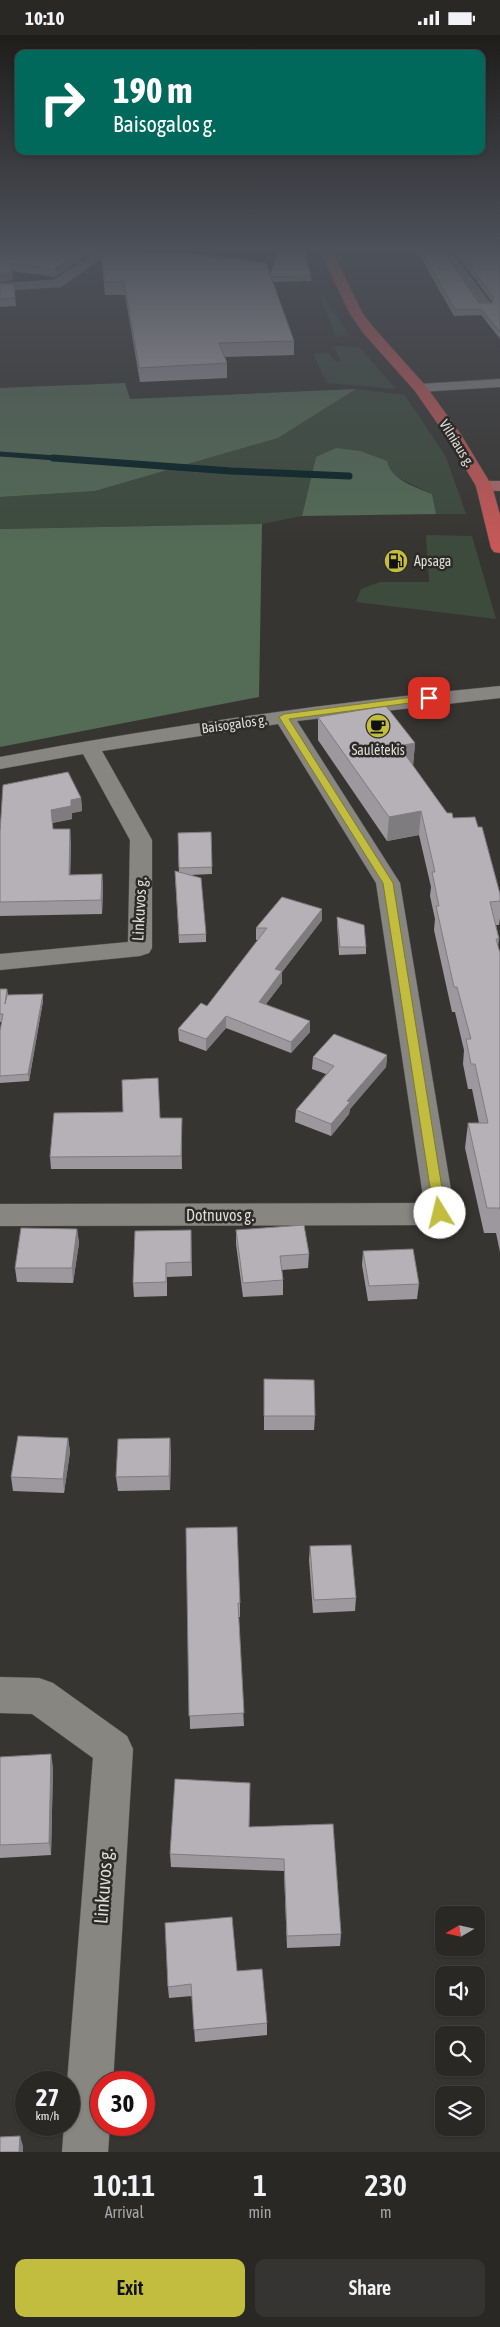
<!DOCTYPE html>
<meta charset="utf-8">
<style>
:root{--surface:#292825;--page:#353432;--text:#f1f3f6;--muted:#a5a6a7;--line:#454442;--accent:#c2bd3f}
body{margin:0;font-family:"Asap Condensed",sans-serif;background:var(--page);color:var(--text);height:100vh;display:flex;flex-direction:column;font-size:19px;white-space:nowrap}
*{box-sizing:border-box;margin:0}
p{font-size:16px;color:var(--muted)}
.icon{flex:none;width:28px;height:28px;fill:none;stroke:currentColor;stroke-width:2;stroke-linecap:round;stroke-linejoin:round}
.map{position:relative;height:2117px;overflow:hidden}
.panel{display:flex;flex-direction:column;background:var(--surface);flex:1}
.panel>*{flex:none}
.guide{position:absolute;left:15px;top:15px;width:470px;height:105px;border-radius:10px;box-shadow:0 1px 4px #0004,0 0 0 1px var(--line);background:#00695c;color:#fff;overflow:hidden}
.needle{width:32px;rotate:261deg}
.buttons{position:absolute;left:435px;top:1871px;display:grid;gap:10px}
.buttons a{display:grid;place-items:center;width:50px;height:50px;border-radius:10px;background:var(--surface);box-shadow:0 1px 4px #0004,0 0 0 1px var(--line);font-size:25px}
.speed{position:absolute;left:15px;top:2036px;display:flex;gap:10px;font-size:25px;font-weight:700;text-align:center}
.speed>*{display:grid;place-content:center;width:65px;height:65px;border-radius:50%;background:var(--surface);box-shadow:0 1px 4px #0004,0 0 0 1px var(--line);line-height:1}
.speed small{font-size:12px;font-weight:400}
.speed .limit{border:8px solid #d22;background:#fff;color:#111}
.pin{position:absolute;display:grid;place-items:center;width:42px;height:42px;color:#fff;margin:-21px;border-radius:10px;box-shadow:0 2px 8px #0006}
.me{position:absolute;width:55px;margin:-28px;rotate:351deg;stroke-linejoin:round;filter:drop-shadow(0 0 4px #0008)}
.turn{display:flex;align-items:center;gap:18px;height:105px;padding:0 15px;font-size:22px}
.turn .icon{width:65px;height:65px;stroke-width:2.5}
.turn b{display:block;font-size:35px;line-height:42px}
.eta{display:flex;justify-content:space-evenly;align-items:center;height:85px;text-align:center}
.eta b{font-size:30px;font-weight:600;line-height:35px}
.button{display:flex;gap:10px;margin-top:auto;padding:10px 15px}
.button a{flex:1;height:58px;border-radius:10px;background:var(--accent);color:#111;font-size:20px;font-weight:600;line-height:58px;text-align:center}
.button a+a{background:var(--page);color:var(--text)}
.status{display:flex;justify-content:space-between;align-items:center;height:35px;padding:0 25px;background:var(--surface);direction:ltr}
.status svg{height:14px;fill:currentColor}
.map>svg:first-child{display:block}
.green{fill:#3c4b3c}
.forest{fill:#546b55}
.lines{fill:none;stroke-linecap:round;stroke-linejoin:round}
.stream-far1{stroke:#042023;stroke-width:5}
.stream{stroke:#042023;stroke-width:7}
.street-casing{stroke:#54534f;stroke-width:1}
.primary-casing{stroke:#54534f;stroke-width:1}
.highway-casing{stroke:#54534f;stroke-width:1}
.street{fill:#888681;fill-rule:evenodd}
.primary{fill:#ae6a68;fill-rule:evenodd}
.highway{fill:#c75857;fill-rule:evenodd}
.wall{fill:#9c989d}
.shaded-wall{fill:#7f7c7f}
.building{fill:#b5b1b6;stroke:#7f7c7f}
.route{fill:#c2bd3f;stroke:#7e7b29}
.labels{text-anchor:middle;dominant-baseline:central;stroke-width:5;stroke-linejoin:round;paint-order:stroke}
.far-street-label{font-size:14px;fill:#deddda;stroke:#2d2b27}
.far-poi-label{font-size:14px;fill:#deddda;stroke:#2d2b27;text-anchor:start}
.street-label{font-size:16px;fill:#deddda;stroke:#2d2b27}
.near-street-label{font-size:19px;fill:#deddda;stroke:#2d2b27}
</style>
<div class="status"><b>10:10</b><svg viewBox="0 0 49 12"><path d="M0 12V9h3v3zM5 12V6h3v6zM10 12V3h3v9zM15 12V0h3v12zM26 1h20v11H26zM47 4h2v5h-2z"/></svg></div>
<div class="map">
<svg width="500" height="2117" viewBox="0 0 500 2117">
<rect width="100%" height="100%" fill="#373531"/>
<path class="green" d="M320 261H323L349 300 336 302Z
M341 311 360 313 396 354 327 348 313 319 329 318 335 326H341L334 312Z
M356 354 405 360 446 422 466 479H436L432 459 397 442 389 435 316 422 302 481 262 489 0 494V462L95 456 278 403Z
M426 500 472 501 496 584 356 567 361 554 380 547H429Z"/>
<path class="forest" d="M125 348 130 364 356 354 278 403 95 456 0 462V353Z
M336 413 360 416 387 426C391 445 415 452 432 459L436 479 302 481 316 422Z
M262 489 259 662 0 712V494Z"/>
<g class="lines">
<path class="stream-far1" d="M0 419 70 424"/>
<path class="stream" d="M53 423 231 436 349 441"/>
<g class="street-casing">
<path id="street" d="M98 216H112L61 252 0 256V248L53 245Z
M440 216H452L492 270 490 273H480Z
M500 344V352L420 357 413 353 420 349Z
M500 651V663L297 686 400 848 455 1179 450 1187 440 1190 0 1191V1169L424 1168 376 848 278 689 102 716 152 805V913L149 918 140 921 0 935V919L128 907 130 805 83 719 0 734V722C165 691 332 667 500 651Z
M0 1642 39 1643 53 1648 127 1701 133 1714 113 2048H101V2090H110L108 2117H62L64 2090H69L67 2048 93 1723 32 1679 0 1678Z"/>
</g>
<g class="primary-casing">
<path id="primary" d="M484 446H500V456L478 455 476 451 478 447Z"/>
</g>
<g class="highway-casing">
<path id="highway" d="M320 216H332L363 279 374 293 425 350 460 398 492 451 500 480V518L494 517 491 513 476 451 444 398 415 356 364 299 350 279Z"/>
</g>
<use href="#street" class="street"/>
<use href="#primary" class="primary"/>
<use href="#highway" class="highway"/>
</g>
<path class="wall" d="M0 216H85L81 225 55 242 12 236 13 245 0 247Z
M101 216 270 240 311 241V246L273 247 294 306V320L225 322 227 328V343L140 347 125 260H105Z
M417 216H443L479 268 492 267 454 216H500V304L481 280 454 281Z
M0 249H14L16 271 0 272Z
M318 682 415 708 413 731 447 778 453 783 478 792 500 859V883L499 890H496L499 904 498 912 500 918V1217L496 1198H484L465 1113 468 1088H479L472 1054H468L463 1029 464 1015 455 977H452L434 895 435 884 430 861 431 852 419 800 387 806 318 705Z
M81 763 82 776 72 778V784L52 788 53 794 71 807 70 840 102 839 103 853 102 879 0 881V797Z
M211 797 212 839 190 840 206 899V907L179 908 175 836 179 837 178 798Z
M337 882 366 912V919L339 920 337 890Z
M322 885 282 937V948L266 969 310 997 291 1018 226 993 206 1016 179 1006 178 994 207 971 258 905H256V893Z
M0 954H7L8 960 43 966 29 1046 0 1048V996L2 987H0Z
M387 1020 386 1032 350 1074 349 1079 331 1101 295 1087 296 1075 326 1039 312 1034 313 1022Z
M160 1083 182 1096V1134H51L50 1122Z
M77 1194 79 1208 73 1248 17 1247 15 1233Z
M191 1195 192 1241 167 1242V1261L134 1262 133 1248Z
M236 1195 309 1219 308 1233 282 1235 283 1245V1260L243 1262 236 1209Z
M363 1216 419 1249 417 1264 368 1266 362 1230Z
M264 1344 315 1381 314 1395H264Z
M68 1403 70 1417 64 1458 13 1456 11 1442Z
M171 1417 170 1455 118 1456 116 1442Z
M186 1493 240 1568V1582H238L244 1691 190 1694Z
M310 1511 356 1563 355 1576 313 1578 309 1525Z
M0 1722 53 1732 51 1820 0 1823Z
M250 1761 249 1792 333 1789 341 1899 340 1911 287 1913 284 1836 171 1832 170 1819Z
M237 1936 267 1988V2000L195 2007 192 1961 169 1963 168 1952Z"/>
<path class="shaded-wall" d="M81 216H85L81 225 55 242 54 234Z
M12 237 13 245 0 247V239Z
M415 708 413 731 399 711Z
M81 763 82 776 72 778V784L52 788 51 775 71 765Z
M421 776 419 800 387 806 389 782Z
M70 794 71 807 70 853 69 840Z
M102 839 103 853 102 879 101 865Z
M322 874V885L282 937V948L259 978V967L275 934Z
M43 959V966L29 1046 28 1039Z
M226 981V993L206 1016V1004Z
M310 986V997L291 1018V1007Z
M387 1020 386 1032 350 1074 349 1079 331 1101V1089L347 1066Z
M182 1083V1134L181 1121Z
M77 1194 79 1208 73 1248 72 1233Z
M68 1403 70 1417 64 1458 63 1444Z
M170 1403 171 1417 170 1455 169 1441Z
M51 1719 53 1732 51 1820 49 1808Z
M20 2101 23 2111V2117H19Z"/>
<path class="building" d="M0 216H81L80 217 54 234 11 228 12 237 0 239Z
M101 216H135L174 219V217L266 228 294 306 219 308 227 328 139 333 124 246 105 247Z
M278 216H304L311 241 271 242 270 240Z
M421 216H443L479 268H492L494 263 459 216H500V297L481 274H455Z
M0 249H14L15 263 0 264Z
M386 671 415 708 399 711 447 778H452L453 783 475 782 478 792H482L500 859V866L490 867 499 904H496L500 918V1175V1173H487L468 1088H488L475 1029H471L466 1004H471L457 952H454L436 871H439L432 837H435L421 776 389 782 318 682Z
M68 737 81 763 71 765V771L51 775 53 794H70L69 840 102 839 101 865 0 867V797L3 750Z
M211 797 212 832 179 833 178 798Z
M175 836 201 843 206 899 179 900Z
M282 862 322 874 275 934 282 936 259 967 310 986 291 1007 226 981 206 1004 178 994 201 968 207 971 267 893H256Z
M337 882 364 890 366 912H340Z
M0 954H7L5 969 7 960 43 959 28 1039 0 1041V996L3 979H0Z
M334 999 387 1020 347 1066 350 1067 331 1089 296 1075 334 1031 313 1022Z
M158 1043 160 1083H182L181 1121 50 1122 54 1078 123 1077 122 1045Z
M304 1190 309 1219 280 1221 283 1245 243 1248 236 1195Z
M21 1193 77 1194 72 1233H15Z
M191 1195V1227L166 1228V1247L133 1248 135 1196Z
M413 1214 419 1249 369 1251 363 1216Z
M264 1344 314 1345 315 1381H264Z
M18 1401 68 1403 63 1444 11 1442Z
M170 1403 169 1441 116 1442 118 1404Z
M237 1492 240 1568H238L244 1678 189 1681 186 1493Z
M351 1510 356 1563 314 1565 310 1511Z
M51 1719 49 1808 0 1810V1722Z
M175 1744 250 1748 249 1792 333 1789 341 1899 287 1901 284 1824 170 1819Z
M232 1882 237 1936 262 1934 267 1988 194 1995 191 1949 168 1952 165 1888Z
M20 2101 19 2117H0V2102Z"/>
<linearGradient id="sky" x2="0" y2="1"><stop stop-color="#1e1d1b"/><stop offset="0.42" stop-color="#4d515a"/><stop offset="1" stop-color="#4d515a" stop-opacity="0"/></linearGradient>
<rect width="500" height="512" fill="url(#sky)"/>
<path class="route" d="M429 660 432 661V665L289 684 393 848 446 1178 440 1183 434 1178 383 848 279 682 284 679Z"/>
<defs>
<g id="fuel-disc" transform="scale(1.25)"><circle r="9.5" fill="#c2bd3f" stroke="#2d2b27"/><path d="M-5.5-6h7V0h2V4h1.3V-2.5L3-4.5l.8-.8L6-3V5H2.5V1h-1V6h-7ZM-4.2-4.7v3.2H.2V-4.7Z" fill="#111"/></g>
<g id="cafe-disc" transform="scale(1.25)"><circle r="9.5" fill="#c2bd3f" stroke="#2d2b27"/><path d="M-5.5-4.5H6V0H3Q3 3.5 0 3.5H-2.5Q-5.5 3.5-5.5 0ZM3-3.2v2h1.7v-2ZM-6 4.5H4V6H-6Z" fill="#111"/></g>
</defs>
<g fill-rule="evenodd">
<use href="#fuel-disc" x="396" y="526"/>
<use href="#cafe-disc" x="378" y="691"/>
</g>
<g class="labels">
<g class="far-street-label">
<text transform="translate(457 408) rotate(58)">Vilniaus g.</text>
<text transform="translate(234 689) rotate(-8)">Baisogalos g.</text>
</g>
<g class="far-poi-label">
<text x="414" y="526">Apsaga</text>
<text x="378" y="715" text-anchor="middle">Saulėtekis</text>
</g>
<g class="street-label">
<text transform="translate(139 874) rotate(-87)">Linkuvos g.</text>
<text x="220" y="1180">Dotnuvos g.</text>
</g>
<g class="near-street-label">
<text transform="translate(103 1851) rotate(-86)">Linkuvos g.</text>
</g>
</g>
</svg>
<div class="buttons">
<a><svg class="needle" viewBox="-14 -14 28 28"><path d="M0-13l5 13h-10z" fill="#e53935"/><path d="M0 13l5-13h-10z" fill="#a5a6a7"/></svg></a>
<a><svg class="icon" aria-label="sound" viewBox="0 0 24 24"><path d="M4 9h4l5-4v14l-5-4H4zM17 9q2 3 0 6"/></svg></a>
<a><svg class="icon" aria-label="search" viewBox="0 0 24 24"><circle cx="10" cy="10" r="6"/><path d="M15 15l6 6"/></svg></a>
<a><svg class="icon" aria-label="layers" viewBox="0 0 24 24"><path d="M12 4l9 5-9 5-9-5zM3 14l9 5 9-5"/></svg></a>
</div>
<div class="speed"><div>27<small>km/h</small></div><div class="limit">30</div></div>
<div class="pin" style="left:429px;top:663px;background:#d93025"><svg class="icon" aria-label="arrive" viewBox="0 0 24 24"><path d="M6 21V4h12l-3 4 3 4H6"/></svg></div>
<svg class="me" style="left:440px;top:1178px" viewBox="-20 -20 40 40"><circle r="19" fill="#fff"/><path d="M0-13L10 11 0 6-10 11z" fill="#c2bd3f"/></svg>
<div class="guide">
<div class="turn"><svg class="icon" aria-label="right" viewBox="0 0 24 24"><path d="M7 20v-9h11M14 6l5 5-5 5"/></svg><div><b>190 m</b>Baisogalos g.</div></div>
</div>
</div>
<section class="panel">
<div class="eta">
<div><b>10:11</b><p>Arrival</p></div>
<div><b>1</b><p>min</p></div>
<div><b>230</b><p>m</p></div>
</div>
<div class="button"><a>Exit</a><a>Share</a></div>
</section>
